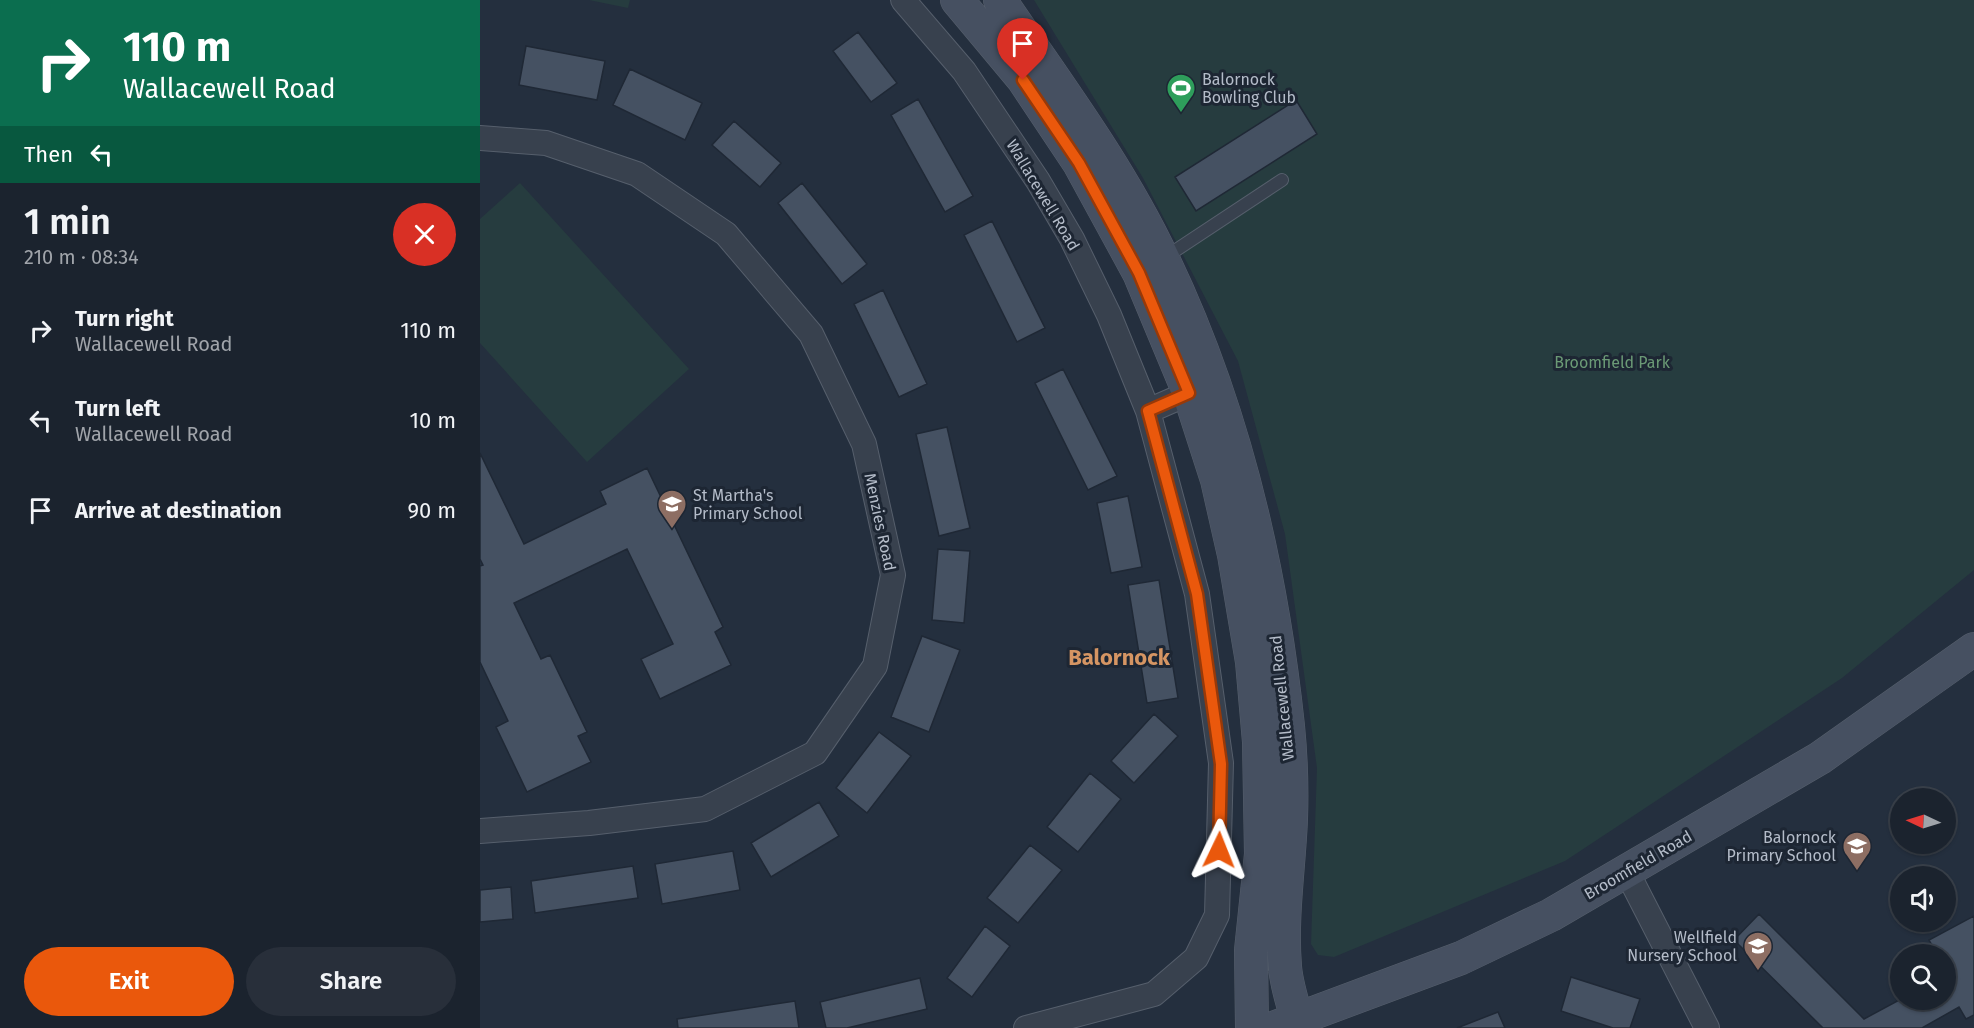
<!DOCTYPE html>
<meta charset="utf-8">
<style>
:root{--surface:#1b232e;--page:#282f3a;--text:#f1f3f6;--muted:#a0a4aa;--line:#39404a;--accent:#ea580c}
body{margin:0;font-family:"Fira Sans",sans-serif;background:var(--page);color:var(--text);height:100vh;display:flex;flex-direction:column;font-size:22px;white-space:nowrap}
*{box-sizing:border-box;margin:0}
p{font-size:20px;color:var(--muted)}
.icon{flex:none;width:33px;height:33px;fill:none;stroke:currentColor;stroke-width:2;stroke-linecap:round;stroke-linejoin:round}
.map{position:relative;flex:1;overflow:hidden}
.sheet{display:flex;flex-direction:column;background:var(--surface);width:480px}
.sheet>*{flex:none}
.hud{background:#0b6e4f;color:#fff;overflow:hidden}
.needle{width:39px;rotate:274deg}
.tools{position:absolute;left:1410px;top:788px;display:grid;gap:12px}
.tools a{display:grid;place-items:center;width:66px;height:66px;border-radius:50%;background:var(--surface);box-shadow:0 2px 4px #0004,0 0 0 2px var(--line);font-size:30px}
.pin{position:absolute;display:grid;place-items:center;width:51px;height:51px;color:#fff;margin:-62px -26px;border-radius:50% 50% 50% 0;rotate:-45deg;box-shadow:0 0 6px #0007}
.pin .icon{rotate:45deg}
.me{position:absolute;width:66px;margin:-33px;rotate:2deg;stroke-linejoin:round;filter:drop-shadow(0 0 4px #0008)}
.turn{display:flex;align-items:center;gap:21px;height:126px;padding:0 24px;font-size:27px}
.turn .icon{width:78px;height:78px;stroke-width:2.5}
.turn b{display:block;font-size:42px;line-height:51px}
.then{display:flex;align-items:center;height:57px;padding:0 24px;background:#0003;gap:12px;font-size:22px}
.round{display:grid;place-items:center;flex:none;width:63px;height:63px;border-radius:32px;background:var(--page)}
.overview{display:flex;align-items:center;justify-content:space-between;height:102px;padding:0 24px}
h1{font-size:36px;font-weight:600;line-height:45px}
.primary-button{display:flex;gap:12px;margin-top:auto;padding:12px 24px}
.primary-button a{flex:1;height:69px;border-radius:36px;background:var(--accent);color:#fff;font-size:24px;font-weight:600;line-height:69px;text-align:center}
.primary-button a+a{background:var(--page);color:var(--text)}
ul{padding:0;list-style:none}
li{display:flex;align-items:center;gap:18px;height:90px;padding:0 24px}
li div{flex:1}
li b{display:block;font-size:22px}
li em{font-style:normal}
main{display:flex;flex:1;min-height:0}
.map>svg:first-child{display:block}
.green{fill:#263c3f}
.building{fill:#455162;stroke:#1f2835;stroke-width:1.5}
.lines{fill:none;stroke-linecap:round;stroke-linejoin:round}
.lane-casing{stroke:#565f6c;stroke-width:14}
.street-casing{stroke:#565f6c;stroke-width:26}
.secondary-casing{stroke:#565f6c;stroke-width:34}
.lane{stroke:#38414e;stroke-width:12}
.street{stroke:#38414e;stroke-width:24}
.secondary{stroke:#465061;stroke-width:33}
.route-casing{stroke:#983908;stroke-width:15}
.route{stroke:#ea580c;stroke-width:10}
.labels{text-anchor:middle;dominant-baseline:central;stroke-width:6;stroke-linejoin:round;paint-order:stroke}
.poi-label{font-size:16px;fill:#b4bcc9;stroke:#1d2633;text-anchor:start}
.street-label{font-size:16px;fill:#b4bcc9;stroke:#1d2633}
.park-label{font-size:16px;fill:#6b9a76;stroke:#1d2633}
.district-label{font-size:22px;font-weight:bold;fill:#d59563;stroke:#1d2633}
</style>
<main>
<section class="sheet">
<div class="hud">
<div class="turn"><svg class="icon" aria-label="right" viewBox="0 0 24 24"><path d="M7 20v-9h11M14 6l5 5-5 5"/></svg><div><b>110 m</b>Wallacewell Road</div></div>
<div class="then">Then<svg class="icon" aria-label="left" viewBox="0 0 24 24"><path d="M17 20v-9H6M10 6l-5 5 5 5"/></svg></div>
</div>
<div class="overview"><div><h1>1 min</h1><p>210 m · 08:34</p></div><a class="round" style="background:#d93025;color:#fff"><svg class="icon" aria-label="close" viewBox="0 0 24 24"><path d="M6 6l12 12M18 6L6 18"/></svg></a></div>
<ul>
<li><svg class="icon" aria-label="right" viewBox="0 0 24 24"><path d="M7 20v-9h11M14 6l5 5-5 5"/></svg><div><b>Turn right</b><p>Wallacewell Road</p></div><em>110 m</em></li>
<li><svg class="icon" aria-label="left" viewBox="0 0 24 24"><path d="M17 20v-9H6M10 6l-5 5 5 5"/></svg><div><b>Turn left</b><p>Wallacewell Road</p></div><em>10 m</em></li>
<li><svg class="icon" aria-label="arrive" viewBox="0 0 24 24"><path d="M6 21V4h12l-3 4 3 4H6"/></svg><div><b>Arrive at destination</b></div><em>90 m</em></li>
</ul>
<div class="primary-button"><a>Exit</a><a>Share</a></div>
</section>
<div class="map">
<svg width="1494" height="1028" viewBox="0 0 1494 1028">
<rect width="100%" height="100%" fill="#242f3e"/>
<path class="green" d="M109 0H150L148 8Z
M554 0H1494V570L1362 678 1085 861 854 957 838 955 831 944 837 768 805 534 758 361 663 178Z
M40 183 209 369 107 462 0 343V219Z"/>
<path class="building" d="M378 32 417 83 391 102 353 51Z
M46 46 125 61 117 100 39 85Z
M150 69 222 103 205 140 133 105Z
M438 99 493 196 465 212 411 115Z
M816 100 837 134 716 211 695 177Z
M254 121 301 163 280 187 232 145Z
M322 183 387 264 362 284 298 203Z
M512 221 565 328 537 342 484 235Z
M403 290 447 384 419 397 374 304Z
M583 369 637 476 608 490 555 383Z
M467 427 490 528 459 536 436 434Z
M0 453 44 544 126 504 120 491 167 468 243 627 235 632 251 665 180 699 161 659 193 644 147 549 34 603 61 659 70 655 107 732 98 736 111 762 47 792 16 727 28 721 0 662V566L3 565 0 559Z
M648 496 662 567 631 573 617 503Z
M458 549 490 551 484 623 452 620Z
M679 580 698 698 667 703 648 585Z
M442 636 480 650 449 732 411 717Z
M674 714 698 736 654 783 631 761Z
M399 732 431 756 387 813 356 788Z
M610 773 641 799 598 852 567 827Z
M339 802 359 836 291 877 271 843Z
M550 845 582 870 538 923 507 898Z
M253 851 260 890 182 904 175 864Z
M153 866 158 898 55 913 51 881Z
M31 887 33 919 0 922V890Z
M1279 914 1384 1019 1421 999H1466V974L1467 973 1466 970V954H1457L1449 940 1494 916V1015L1486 1019 1479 1007 1442 1028H1343L1254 940Z
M505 926 530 946 492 997 467 978Z
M1091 977 1160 999 1150 1028H1133L1081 1011Z
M440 978 447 1009 367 1028H346L340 1002Z
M315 1001 319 1028H198L197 1019Z
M1018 1012 1025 1028H977Z"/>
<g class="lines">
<g class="lane-casing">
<path id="lane" d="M684 258 802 180"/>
</g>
<g class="street-casing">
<path id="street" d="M423 0 484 71 558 181 592 239 629 315 668 411 717 594 741 763 737 915 716 958 674 994 546 1028
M0 138 66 143 157 174 246 234 331 334 384 444 413 575 395 666 335 753 225 809 109 823 0 831
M668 411 723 387
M1147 872 1227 1028"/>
</g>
<g class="secondary-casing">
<path id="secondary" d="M477 0 543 79 599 163 659 273 709 393 737 480 754 555 772 662 779 742 781 854 771 950 772 1028
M520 0C577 84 639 166 683 259 753 405 791 565 808 726 811 756 812 789 811 819 809 868 801 917 805 966 806 984 813 1003 817 1020
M796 1027 981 958 1071 915 1340 758 1494 649"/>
</g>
<use href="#lane" class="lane"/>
<use href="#street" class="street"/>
<use href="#secondary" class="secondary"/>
</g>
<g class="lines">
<g class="route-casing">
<path id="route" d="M543 80 599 163 659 273 709 393 668 411 717 594 741 764 739 850"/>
</g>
<use href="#route" class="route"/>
</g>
<defs>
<g id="stadium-pin" transform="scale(1.5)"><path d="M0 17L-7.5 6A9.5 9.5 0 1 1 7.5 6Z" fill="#2e9e5b" stroke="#1d2633"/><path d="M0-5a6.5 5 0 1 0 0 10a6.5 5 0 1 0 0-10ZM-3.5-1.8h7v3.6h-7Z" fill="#fff"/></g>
<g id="school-pin" transform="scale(1.5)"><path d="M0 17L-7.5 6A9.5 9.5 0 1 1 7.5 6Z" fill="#8d6e63" stroke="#1d2633"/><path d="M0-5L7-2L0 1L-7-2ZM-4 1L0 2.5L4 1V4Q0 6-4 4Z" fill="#fff"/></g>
</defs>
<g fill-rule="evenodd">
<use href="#stadium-pin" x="701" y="88"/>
<use href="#school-pin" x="192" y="504"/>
<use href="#school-pin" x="1377" y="846"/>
<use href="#school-pin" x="1278" y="946"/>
</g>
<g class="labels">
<g class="poi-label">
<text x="722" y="79">Balornock<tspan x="722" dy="18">Bowling Club</tspan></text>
<text x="213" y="495">St Martha's<tspan x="213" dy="18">Primary School</tspan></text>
<text x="1356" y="837" text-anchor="end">Balornock<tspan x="1356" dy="18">Primary School</tspan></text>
<text x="1257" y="937" text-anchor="end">Wellfield<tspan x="1257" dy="18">Nursery School</tspan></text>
</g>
<g class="street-label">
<text transform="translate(563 195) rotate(59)">Wallacewell Road</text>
<text transform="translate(400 522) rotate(78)">Menzies Road</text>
<text transform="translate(802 698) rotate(-96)">Wallacewell Road</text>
<text transform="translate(1158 865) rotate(-30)">Broomfield Road</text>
</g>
<g class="park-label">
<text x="1132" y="362">Broomfield Park</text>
</g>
<g class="district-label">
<text x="639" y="657">Balornock</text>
</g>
</g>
</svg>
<div class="tools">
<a><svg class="needle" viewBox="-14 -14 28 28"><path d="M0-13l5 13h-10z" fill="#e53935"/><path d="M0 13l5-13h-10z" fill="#a0a4aa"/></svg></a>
<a><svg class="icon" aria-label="sound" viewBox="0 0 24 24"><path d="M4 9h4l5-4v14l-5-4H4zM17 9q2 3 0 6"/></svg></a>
<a><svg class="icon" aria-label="search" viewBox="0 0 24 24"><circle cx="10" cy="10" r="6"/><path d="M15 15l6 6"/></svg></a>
</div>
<div class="pin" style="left:543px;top:80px;background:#d93025"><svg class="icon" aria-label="arrive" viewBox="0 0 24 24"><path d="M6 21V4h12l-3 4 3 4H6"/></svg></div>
<svg class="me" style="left:739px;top:850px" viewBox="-20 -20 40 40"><path d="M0-17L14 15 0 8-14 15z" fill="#ea580c" stroke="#fff" stroke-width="4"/></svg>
</div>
</main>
